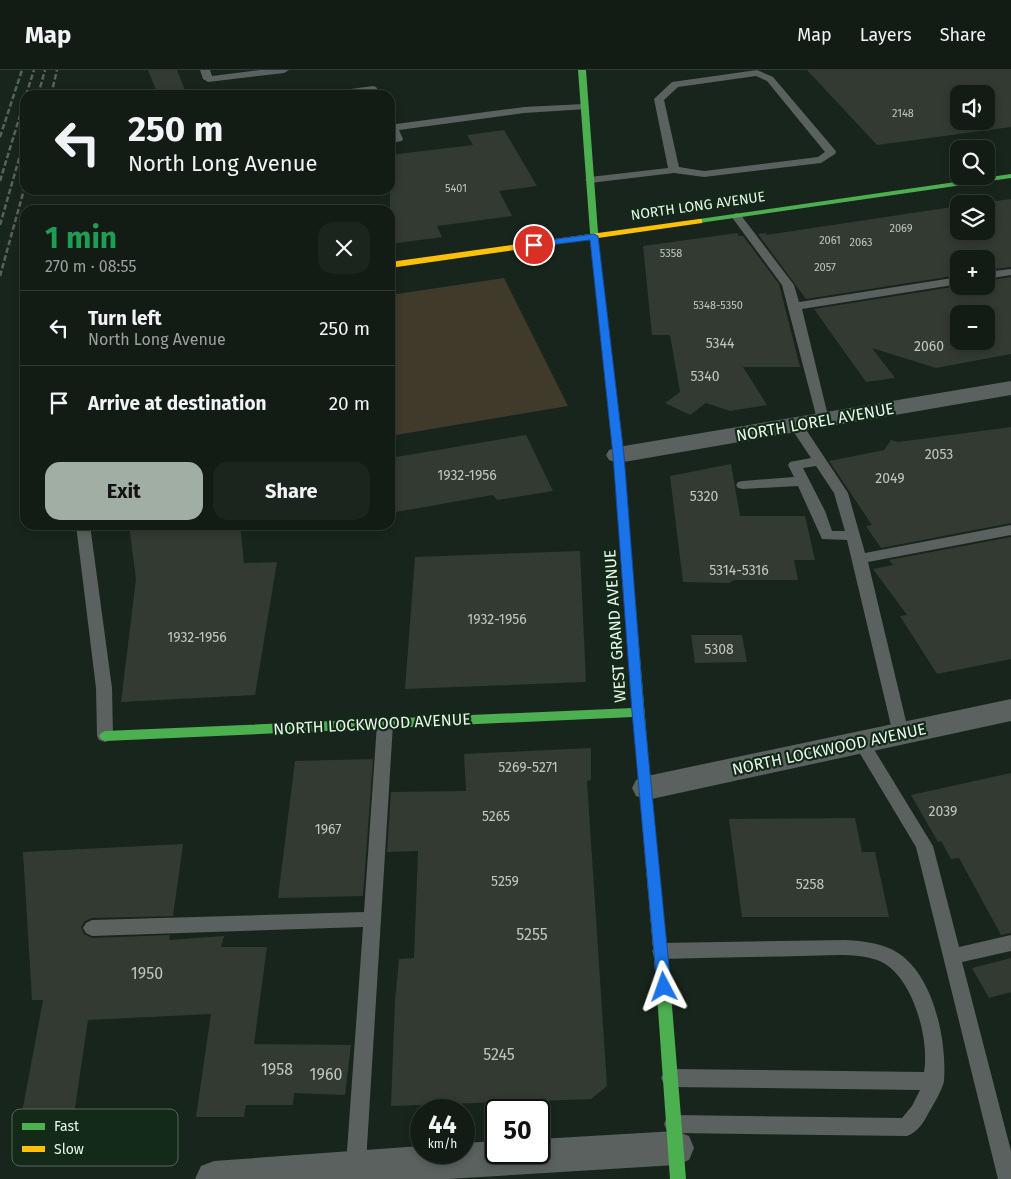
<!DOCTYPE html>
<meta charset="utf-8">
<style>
:root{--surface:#121c15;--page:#1b251e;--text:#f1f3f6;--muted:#9ca1a0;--line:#313a34;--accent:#a0aea3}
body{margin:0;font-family:"Fira Sans",sans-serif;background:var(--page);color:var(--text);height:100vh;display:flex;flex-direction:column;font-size:19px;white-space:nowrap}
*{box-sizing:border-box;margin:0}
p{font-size:16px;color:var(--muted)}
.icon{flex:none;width:28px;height:28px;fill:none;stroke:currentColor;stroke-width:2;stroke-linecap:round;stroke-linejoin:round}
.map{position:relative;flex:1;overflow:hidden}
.panel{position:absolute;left:20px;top:135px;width:375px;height:325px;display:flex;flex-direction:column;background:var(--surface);border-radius:15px;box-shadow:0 2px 8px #0003,0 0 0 1px var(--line)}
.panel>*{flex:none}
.top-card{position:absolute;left:20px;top:20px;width:375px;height:105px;border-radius:15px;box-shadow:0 2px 8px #0003,0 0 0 1px var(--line);background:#121c15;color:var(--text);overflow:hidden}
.fabs{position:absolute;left:950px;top:15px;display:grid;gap:10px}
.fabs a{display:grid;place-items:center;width:45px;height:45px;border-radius:10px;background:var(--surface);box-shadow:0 2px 8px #0003,0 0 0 1px var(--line);font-size:25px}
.speed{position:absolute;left:410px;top:1029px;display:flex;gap:10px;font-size:25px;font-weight:700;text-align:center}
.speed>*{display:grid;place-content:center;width:65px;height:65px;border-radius:50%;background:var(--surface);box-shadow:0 2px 8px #0003,0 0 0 1px var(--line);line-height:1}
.speed small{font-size:12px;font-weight:400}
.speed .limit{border:2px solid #111;border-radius:8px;background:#fff;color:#111}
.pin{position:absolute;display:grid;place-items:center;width:42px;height:42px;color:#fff;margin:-21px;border:2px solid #fff;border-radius:50%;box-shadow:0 1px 5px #0007}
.me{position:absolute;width:55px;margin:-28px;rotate:356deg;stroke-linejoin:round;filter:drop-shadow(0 0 4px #0008)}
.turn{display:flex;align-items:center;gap:18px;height:105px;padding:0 25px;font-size:22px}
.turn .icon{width:65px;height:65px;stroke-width:2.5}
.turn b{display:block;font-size:35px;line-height:42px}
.round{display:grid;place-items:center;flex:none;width:52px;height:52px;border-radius:15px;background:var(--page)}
.headline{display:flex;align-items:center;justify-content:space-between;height:85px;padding:0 25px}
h1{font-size:30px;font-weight:700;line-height:38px;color:#1e9e55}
.button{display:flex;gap:10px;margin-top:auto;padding:10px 25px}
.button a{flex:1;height:58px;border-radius:15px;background:var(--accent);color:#111;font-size:20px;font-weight:700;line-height:58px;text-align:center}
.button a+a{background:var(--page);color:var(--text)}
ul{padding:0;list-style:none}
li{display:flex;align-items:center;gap:15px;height:75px;padding:0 25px;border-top:1px solid var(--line)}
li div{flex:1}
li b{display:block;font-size:19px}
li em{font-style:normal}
header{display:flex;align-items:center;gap:30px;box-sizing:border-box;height:70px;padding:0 25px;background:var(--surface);border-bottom:1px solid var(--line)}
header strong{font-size:24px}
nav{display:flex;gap:28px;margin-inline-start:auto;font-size:18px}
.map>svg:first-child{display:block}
.green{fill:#403a2b}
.building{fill:#333a31;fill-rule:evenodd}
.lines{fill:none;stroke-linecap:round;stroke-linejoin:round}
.lane{fill:#5a615f;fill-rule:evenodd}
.street{fill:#5a615f;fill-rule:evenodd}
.fast{fill:#4caf50;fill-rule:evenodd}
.slow{fill:#ffc107;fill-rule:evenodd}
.rail{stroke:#5a615d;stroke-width:2.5;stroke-dasharray:5.5 2.5;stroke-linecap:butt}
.route{fill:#1a73e8;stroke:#114b97}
.labels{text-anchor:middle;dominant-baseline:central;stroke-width:4.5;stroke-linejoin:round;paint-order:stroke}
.far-number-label{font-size:11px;fill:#bcc8bc}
.far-street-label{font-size:14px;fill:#e9f7eb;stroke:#132a19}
.number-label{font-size:14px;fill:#bcc8bc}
.street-label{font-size:16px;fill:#e9f7eb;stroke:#132a19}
.near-number-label{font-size:16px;fill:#bcc8bc}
.key{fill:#132a19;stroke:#536858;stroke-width:1}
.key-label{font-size:14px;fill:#e9f7eb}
</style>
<header>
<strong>Map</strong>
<nav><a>Map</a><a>Layers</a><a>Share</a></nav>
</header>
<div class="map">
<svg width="1011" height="1109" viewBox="0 0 1011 1109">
<rect width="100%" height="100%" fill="#18251c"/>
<path class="green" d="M504 208 568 336 390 366V225Z"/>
<path class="building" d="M148 0H177L187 25H158Z
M807 0H1011V57L877 75ZM959 24H986V51H959Z
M504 60 537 116 499 121 512 146 437 156 442 167 390 174V85L473 75 467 65Z
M1011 129V197L986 200V189H959V205L806 229 758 164 766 163V165L959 136V161H986V134H973Z
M737 163 739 166H743L779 214 800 297H743L767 335 730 341 706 333 690 345 665 333 680 322 670 265H652L643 176Z
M1011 207V284L936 298 872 278 895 308 866 312 814 239 959 216H986V211ZM959 244H986V271H959Z
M1011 357V453L881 478 866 456 872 455 829 391 884 380 891 370 898 372Z
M526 365 553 421 497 430 493 425 390 443V388Z
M731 394 740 446H805L815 490H794L798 510H734L729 513 683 512 670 406Z
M129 455H240L244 493 277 492 255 625 121 632 136 509Z
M1011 467V589L937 604 900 546 907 545 873 499 893 495 889 490Z
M580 481 586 612 405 619 415 487Z
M691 565H742L747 592 695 593Z
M591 678V710L587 711 607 1016 591 1029 391 1036 395 930 399 889 414 888 418 781 387 782 391 722 466 721 464 684Z
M373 689 363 826 278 828 295 691Z
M1011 703V863L1001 865 959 788 951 789 941 771 938 772 911 725Z
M855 748 862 782H875L889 847H742L729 749Z
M183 774 173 846 92 848 85 851 81 857 84 864 92 868 170 865 169 870 224 866 221 877H267L254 974 351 975 345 1025 294 1023 293 1035H246L244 1047H196L211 944 88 950 69 1078 15 1080 43 930H32L23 782Z
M1011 888V922L989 928 972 898Z"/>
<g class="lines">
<path class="lane" d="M200 0H210L212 6 260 0H289L284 3 208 12 203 9Z
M757 0 773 7 835 80 836 82 835 84 821 93 704 107 674 103 590 113 585 110 590 107 668 98 654 29 672 12ZM756 6 767 11 825 82 818 87 704 101 679 97 664 30 678 17Z
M373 16 376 17 381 25H371L370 22 350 25H323L328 22Z
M584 34 589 37 587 39 524 43 399 60 403 69 402 71 390 73V67H392L390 50 396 54 524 37Z
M736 143 740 144 794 215 799 232 959 207V214L802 239 829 350 828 353H818L782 215 731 146Z
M1011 199V205L986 209V202Z
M796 351 801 352 848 423 865 483 1011 455V465L868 492 909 664 907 668 901 670 895 668 893 664 847 470 822 469 798 416 743 419 738 418 736 415 738 412 743 411 794 407 788 395 790 392 811 388 789 355ZM816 396 834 423 845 461H832L825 441 803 398Z
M76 455H90L112 618 113 666 111 670 105 672 99 670 97 666 96 618Z
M385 648 391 650 393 654 365 1109H345L363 857 92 866 86 863 83 858 86 853 92 850 364 842 377 654 379 650Z
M861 666 867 668 933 776 959 877 1011 865V881L962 892 1011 1081V1109H998L916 777 853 672 855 668Z
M846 870C863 871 883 873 898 883 934 906 947 971 944 1011 943 1018 934 1034 929 1042 924 1052 918 1062 907 1066L674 1063 667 1061 664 1054 667 1047 674 1045 902 1048 912 1036 920 1020 671 1017 664 1014 661 1008 664 1002 671 999 924 1002C930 969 912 902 877 890 854 882 825 886 801 886 755 887 708 888 661 889L655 886 652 881 655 876 661 873Z"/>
<path class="street" d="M1011 311V325L618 393 609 390 606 385 609 380 618 377Z
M1011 629V651L647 730 636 726 632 718 636 710 647 706Z
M676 1061 689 1066 694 1078 689 1090 676 1095 448 1109H195L201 1096 214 1091 421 1076V1082H464V1073L496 1071V1082H539V1069Z"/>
<path class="fast" d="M578 0H586L599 176 623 385 649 694 647 697H639L637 694 633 647 105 671 101 669 99 666 101 663 105 661 633 638 613 385 591 176Z
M1011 104V108L699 153 695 151 699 149Z
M663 905 668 907 670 911 686 1109H670L656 911 658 907Z"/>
<path class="slow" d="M699 149H702V153L390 198V192Z
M643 689 647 691 649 694 670 911 668 915 663 917 658 915 656 911 637 694 639 691Z"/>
<path class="rail" d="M26 25 34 0
M38 25 45 0
M51 25 57 0
M0 67 22 0
M0 111 25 29
M0 155 25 68
M0 206 25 116"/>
</g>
<path class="route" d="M594 164 598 166 624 385 644 642 671 917 669 922 664 923 659 922 657 917 632 642 613 385 590 170 534 177 529 175 534 172Z"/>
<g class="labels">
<g class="far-number-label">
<text x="903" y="43">2148</text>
<text x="456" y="118">5401</text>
<text x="901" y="158">2069</text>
<text x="830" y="170">2061</text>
<text x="861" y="172">2063</text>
<text x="671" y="183">5358</text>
<text x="825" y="197">2057</text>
<text x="718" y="235">5348-5350</text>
</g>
<g class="far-street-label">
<text transform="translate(698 136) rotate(-8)">NORTH LONG AVENUE</text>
</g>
<g class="number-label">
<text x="720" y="273">5344</text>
<text x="929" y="276">2060</text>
<text x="705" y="306">5340</text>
<text x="939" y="384">2053</text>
<text x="467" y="405">1932-1956</text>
<text x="890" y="408">2049</text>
<text x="704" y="426">5320</text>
<text x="739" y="500">5314-5316</text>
<text x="497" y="549">1932-1956</text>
<text x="197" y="567">1932-1956</text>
<text x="719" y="579">5308</text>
<text x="528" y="697">5269-5271</text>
<text x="943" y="741">2039</text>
<text x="496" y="746">5265</text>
<text x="328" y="759">1967</text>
<text x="505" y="811">5259</text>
<text x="810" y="814">5258</text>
</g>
<g class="street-label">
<text transform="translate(815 352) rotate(-10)">NORTH LOREL AVENUE</text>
<text transform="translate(615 556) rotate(-94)">WEST GRAND AVENUE</text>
<text transform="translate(372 654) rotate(-3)">NORTH LOCKWOOD AVENUE</text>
<text transform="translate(829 679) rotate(-12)">NORTH LOCKWOOD AVENUE</text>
</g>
<g class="near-number-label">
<text x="532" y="864">5255</text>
<text x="147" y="903">1950</text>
<text x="499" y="984">5245</text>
<text x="277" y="999">1958</text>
<text x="326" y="1004">1960</text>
</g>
</g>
<rect x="12" y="1039" width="166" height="57" rx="8" class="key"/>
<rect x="22" y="1053" width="23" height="7" fill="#4caf50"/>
<rect x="22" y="1076" width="23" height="6" fill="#ffc107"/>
<g class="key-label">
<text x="54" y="1061">Fast</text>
<text x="54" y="1084">Slow</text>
</g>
</svg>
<div class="fabs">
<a><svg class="icon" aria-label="sound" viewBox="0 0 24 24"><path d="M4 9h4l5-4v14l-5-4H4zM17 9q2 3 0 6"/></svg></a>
<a><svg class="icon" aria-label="search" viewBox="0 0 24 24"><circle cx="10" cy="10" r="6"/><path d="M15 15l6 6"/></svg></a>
<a><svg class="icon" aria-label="layers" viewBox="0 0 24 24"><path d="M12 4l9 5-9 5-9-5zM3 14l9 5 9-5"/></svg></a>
<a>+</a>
<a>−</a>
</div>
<div class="speed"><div>44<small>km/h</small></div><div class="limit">50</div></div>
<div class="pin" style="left:534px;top:175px;background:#d93025"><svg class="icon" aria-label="arrive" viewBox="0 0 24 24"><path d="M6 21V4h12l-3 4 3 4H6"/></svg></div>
<svg class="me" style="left:664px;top:917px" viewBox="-20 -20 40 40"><path d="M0-17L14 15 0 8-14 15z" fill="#1a73e8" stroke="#fff" stroke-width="4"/></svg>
<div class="top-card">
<div class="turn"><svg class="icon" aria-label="left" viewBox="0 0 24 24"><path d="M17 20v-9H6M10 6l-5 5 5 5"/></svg><div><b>250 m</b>North Long Avenue</div></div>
</div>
<section class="panel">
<div class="headline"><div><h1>1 min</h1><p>270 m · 08:55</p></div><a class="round"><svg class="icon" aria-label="close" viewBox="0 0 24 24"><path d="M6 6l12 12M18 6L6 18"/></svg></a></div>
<ul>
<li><svg class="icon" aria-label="left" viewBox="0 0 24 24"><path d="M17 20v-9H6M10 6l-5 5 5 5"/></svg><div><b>Turn left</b><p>North Long Avenue</p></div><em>250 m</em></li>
<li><svg class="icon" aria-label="arrive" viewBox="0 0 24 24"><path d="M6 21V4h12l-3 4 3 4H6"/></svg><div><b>Arrive at destination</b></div><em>20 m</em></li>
</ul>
<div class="button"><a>Exit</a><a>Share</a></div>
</section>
</div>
